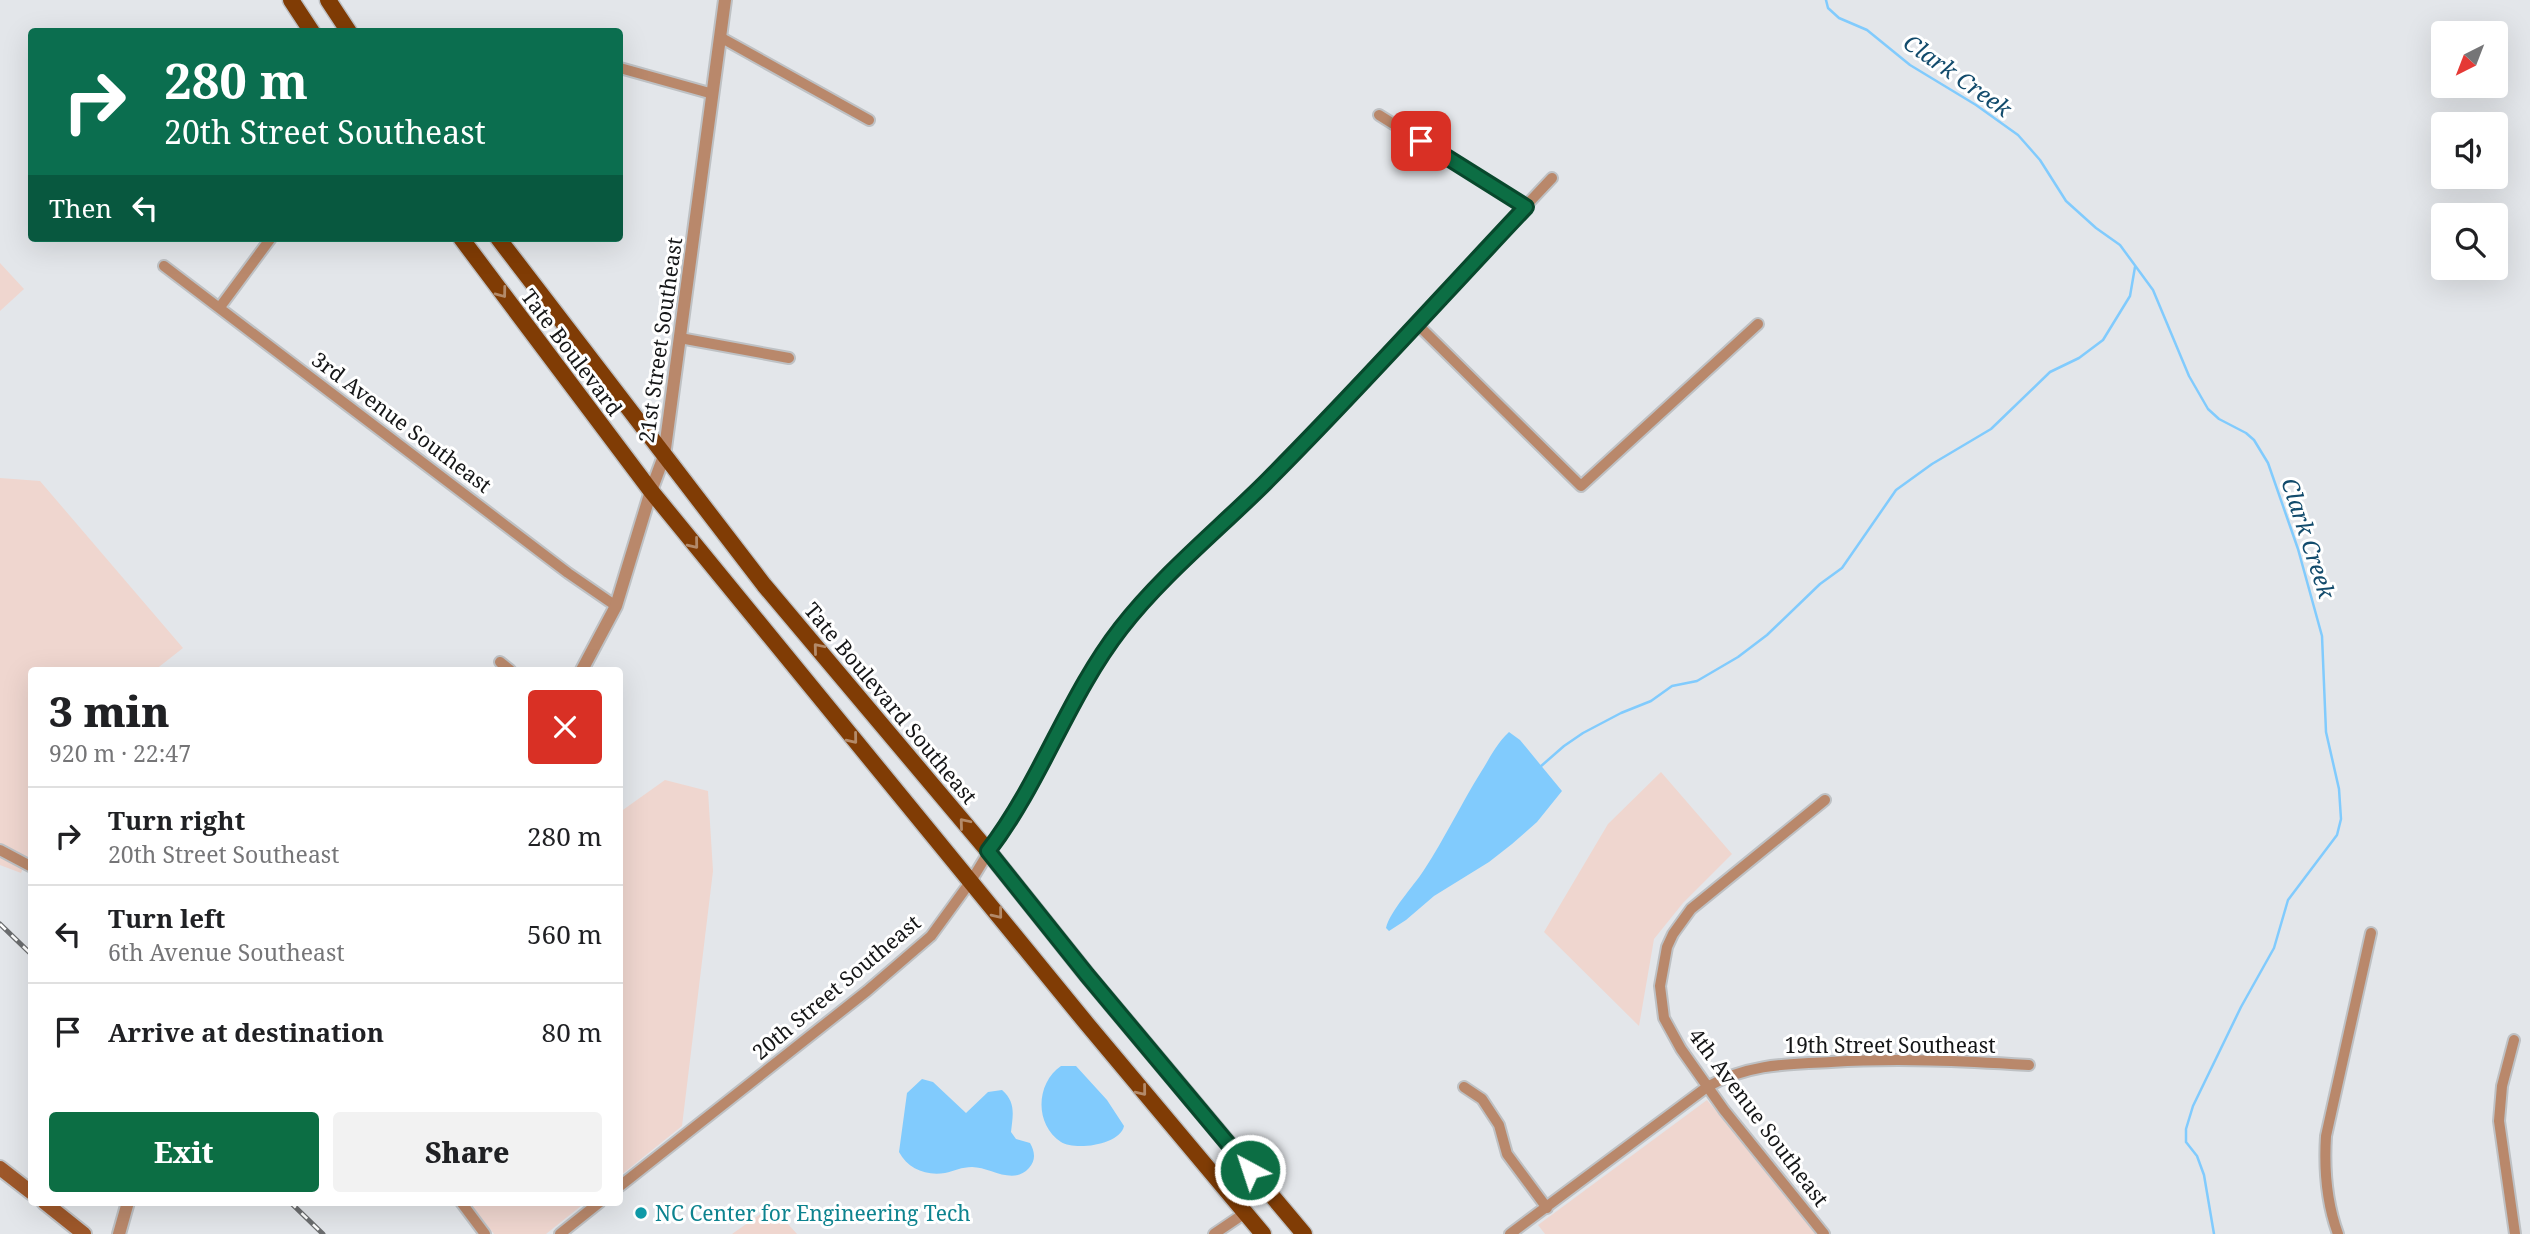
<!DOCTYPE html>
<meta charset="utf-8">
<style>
:root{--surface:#fff;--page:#f2f2f2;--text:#202124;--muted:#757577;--line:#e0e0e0;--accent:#0c6e44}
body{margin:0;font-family:"Noto Serif",serif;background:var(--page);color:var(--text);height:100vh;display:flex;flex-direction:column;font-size:26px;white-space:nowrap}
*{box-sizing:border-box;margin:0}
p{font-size:23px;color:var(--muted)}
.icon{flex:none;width:38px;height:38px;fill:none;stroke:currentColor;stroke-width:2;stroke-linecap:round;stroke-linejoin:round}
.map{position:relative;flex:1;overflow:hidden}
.sheet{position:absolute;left:28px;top:667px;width:595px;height:539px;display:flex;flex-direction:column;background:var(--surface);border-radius:7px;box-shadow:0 7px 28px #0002}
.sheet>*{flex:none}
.hud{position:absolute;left:28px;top:28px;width:595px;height:214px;border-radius:7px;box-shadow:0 7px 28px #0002;background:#0b6e4f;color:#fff;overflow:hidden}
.needle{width:46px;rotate:222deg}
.controls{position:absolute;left:2431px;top:21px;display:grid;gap:14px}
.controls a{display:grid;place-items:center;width:77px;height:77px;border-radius:7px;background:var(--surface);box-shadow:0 7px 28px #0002;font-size:35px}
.pin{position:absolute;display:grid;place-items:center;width:60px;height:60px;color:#fff;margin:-30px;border-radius:14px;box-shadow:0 4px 10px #0006}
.me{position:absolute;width:77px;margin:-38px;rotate:320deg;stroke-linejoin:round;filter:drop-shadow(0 0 5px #0008)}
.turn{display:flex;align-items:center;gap:24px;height:147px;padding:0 21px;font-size:32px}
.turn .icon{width:91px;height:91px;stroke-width:2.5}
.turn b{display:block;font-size:49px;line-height:60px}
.then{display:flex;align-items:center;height:66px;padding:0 21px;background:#0003;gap:14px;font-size:26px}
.round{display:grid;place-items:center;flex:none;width:74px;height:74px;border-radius:7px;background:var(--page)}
.overview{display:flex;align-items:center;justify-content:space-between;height:119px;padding:0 21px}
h1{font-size:42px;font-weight:800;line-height:52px}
.primary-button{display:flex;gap:14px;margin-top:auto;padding:14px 21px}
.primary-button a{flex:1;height:80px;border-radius:7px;background:var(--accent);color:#fff;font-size:28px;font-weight:800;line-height:80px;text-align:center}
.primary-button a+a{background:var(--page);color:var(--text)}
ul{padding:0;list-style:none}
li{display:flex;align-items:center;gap:21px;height:98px;padding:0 21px;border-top:2px solid var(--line)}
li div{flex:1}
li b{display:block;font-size:26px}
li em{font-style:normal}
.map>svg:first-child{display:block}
.industrial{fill:#efd6cf}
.water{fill:#81cbfd}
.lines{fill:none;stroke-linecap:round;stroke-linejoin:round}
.stream{stroke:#81cbfd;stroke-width:2.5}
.minor-casing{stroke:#bec1c4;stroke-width:14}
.tertiary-casing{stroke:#bec1c4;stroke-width:16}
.secondary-casing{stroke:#bec1c4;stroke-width:18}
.primary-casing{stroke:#bec1c4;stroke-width:19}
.minor{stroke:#b9886b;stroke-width:10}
.tertiary{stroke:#b9886b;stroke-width:12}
.secondary{stroke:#9e582a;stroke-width:14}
.primary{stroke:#803c05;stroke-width:16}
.rail-casing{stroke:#6b6d6f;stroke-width:5}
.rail{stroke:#fff;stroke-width:2.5;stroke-dasharray:8;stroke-linecap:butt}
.oneway{stroke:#b38a69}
.route-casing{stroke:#08482c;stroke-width:18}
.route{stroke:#0c6e44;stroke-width:12}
.culture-dot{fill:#0f9aa8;stroke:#fff;stroke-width:2.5}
.labels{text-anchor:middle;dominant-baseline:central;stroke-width:6;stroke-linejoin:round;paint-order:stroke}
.street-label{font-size:21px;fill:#151617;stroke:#fff}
.culture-label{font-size:21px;fill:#0d838f;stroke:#fff;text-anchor:start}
.water-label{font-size:23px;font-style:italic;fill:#124b6c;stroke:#fff}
</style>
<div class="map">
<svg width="2530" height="1234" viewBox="0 0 2530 1234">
<rect width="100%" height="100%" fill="#e3e6ea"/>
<path class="industrial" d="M0 263 24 289 0 311Z
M0 478 40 481 183 648 155 670H32L31 848 21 873 0 865Z
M1661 772 1732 854 1683 903 1654 939 1639 1026 1544 932 1608 824Z
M665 780 708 791 713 871 682 1126 620 1176V812Z
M1707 1100 1819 1234H1545L1538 1225Z
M469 1202H586L546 1234H494Z
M772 1206 797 1234H732Z"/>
<path class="water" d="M1509 732 1520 740 1562 791 1537 822 1512 844 1489 862 1434 896 1406 920 1389 931 1386 928C1390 911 1413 887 1424 870 1445 838 1461 804 1481 772 1490 758 1496 744 1509 732Z
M1061 1066H1076L1107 1100 1124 1126C1120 1145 1075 1151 1061 1142 1034 1124 1036 1083 1061 1066Z
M922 1079 933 1082 966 1113 988 1092 1002 1090C1016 1102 1013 1115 1011 1132L1016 1139 1030 1143C1035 1152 1036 1160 1029 1168 1013 1186 990 1167 972 1167 962 1167 954 1171 945 1173 926 1176 908 1169 899 1152L907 1093Z"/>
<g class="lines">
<path class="stream" d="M1826 0 1828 8 1839 18 1867 30 1910 65 1976 105 2018 135 2040 160 2066 201 2096 228 2120 245 2153 290 2189 376 2208 409 2219 419 2246 433 2254 440 2268 463 2298 549 2322 636 2326 732 2339 789 2341 819 2337 835 2288 900 2274 948 2241 1007 2193 1106 2186 1129V1142L2197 1156 2204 1175 2214 1234
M1540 767 1564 746 1583 733 1621 713 1651 701 1672 686 1697 681 1738 657 1767 635 1820 584 1842 568 1896 490 1932 464 1991 429 2050 372 2079 358 2103 340 2130 296 2135 267"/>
<g class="minor-casing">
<path id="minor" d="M720 37 869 120
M620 68 713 94
M1379 115 1526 207
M164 266 568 573 616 606
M220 307 271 238
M1417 324 1581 486 1758 324
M680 338 789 358
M500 662 510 670
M0 850 32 867
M2514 1040 2502 1086 2499 1121 2515 1234
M1464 1087 1482 1099 1499 1125 1507 1154 1547 1208
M620 1186 867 991 931 936 971 881 1027 789 1095 666 1122 626 1148 597 1269 479 1552 178
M461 1202 485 1234
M560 1234 600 1202
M1214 1234 1245 1213
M1510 1234 1707 1087C1747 1064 1787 1064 1831 1062 1898 1058 1963 1061 2029 1065
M1824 1234 1724 1110 1681 1049 1664 1018 1660 986 1667 947 1673 934 1691 909 1825 800
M2338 1234C2327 1204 2324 1168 2326 1136L2371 933"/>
</g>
<g class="tertiary-casing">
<path id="tertiary" d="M582 670 616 606 651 491 664 456 725 0
M119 1234 128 1202"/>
</g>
<g class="secondary-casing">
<path id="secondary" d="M0 1168 32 1193
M44 1202 84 1234"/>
</g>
<g class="primary-casing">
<path id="primary" d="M291 0 312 32
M328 0 349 32
M461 238 651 491 1087 1024 1263 1234
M498 238 764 585 988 851 1087 975 1304 1234"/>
</g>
<use href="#minor" class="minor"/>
<use href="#tertiary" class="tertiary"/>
<use href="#secondary" class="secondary"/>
<use href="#primary" class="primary"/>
<g class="rail-casing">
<path id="rail" d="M0 924 32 955
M290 1202 323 1234"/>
</g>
<use href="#rail" class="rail"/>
</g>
<defs><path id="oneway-chevron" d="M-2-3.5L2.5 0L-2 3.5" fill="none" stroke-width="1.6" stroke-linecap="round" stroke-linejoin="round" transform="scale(1.75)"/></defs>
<g class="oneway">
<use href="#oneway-chevron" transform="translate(502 293) rotate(53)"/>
<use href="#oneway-chevron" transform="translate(694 544) rotate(51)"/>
<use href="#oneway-chevron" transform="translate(818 648) rotate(-130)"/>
<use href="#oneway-chevron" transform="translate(853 739) rotate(51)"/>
<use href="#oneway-chevron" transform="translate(964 823) rotate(-130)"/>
<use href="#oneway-chevron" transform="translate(998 914) rotate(51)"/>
<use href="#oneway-chevron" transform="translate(1142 1091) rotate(51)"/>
</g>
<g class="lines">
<g class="route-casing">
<path id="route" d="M1250 1170 1087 975 988 851C1041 782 1068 696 1121 628 1162 575 1220 528 1267 481 1356 392 1440 298 1526 207L1421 141"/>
</g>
<use href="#route" class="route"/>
</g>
<circle class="culture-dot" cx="641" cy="1213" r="7"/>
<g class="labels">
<g class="street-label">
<text transform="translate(660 340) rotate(-82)">21st Street Southeast</text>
<text transform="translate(572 352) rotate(53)">Tate Boulevard</text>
<text transform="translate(402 422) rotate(37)">3rd Avenue Southeast</text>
<text transform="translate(891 703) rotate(50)">Tate Boulevard Southeast</text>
<text transform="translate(836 987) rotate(-40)">20th Street Southeast</text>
<text x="1890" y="1045">19th Street Southeast</text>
<text transform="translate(1759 1117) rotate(53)">4th Avenue Southeast</text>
</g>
<g class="culture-label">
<text x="655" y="1213">NC Center for Engineering Tech</text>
</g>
<g class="water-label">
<text transform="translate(1958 75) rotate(35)">Clark Creek</text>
<text transform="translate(2309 538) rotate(72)">Clark Creek</text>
</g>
</g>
</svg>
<div class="controls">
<a><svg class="needle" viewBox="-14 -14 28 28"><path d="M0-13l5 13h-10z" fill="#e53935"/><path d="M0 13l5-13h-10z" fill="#757577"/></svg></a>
<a><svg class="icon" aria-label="sound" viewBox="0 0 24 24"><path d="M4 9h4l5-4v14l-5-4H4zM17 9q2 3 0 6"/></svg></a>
<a><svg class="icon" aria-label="search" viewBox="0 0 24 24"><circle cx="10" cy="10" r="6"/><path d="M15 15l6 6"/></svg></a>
</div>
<div class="pin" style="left:1421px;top:141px;background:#d93025"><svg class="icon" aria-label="arrive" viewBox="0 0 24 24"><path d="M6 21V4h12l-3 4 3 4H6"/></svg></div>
<svg class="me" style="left:1250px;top:1170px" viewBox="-20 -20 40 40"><circle r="17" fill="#0c6e44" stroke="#fff" stroke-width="3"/><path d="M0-11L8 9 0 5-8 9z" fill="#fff"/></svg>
<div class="hud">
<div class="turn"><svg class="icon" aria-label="right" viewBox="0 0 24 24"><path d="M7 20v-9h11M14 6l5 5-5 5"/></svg><div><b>280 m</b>20th Street Southeast</div></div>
<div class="then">Then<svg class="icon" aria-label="left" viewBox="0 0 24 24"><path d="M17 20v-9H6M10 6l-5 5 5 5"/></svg></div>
</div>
<section class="sheet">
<div class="overview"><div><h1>3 min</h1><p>920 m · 22:47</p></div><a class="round" style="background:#d93025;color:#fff"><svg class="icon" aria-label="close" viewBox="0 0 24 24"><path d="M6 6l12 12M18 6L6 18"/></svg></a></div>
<ul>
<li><svg class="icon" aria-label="right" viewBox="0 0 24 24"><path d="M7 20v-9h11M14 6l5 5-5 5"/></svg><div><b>Turn right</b><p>20th Street Southeast</p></div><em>280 m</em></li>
<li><svg class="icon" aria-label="left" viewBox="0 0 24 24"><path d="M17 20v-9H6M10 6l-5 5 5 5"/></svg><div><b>Turn left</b><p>6th Avenue Southeast</p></div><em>560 m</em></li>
<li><svg class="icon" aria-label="arrive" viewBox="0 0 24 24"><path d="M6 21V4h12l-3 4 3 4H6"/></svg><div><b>Arrive at destination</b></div><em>80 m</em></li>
</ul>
<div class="primary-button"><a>Exit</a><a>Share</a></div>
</section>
</div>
